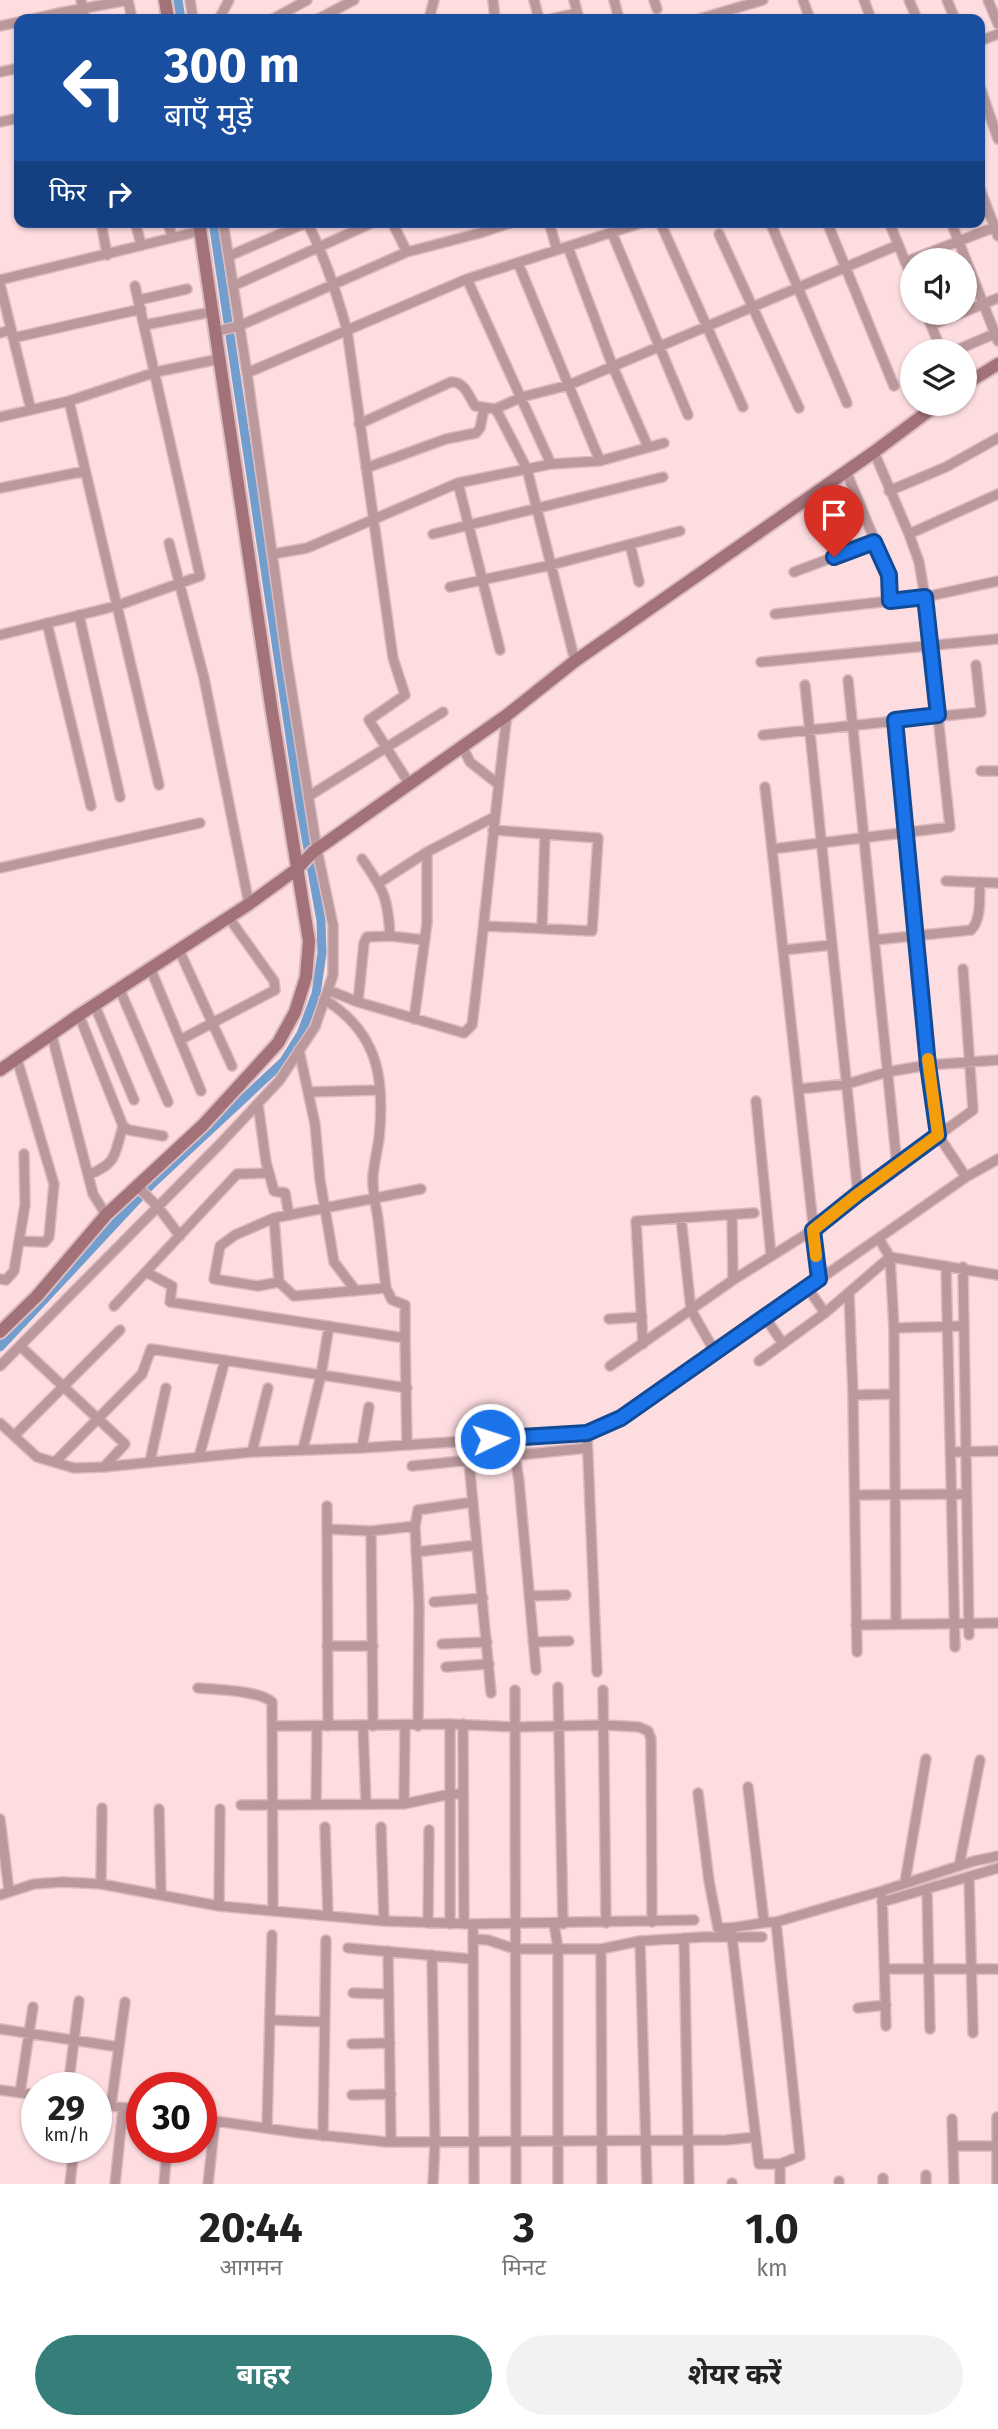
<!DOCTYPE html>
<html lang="hi">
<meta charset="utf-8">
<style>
:root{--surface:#fff;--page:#f2f2f2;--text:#222;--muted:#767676;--accent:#367e7a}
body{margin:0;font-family:"Fira Sans","Noto Sans Devanagari",sans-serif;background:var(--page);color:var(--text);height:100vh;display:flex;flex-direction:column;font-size:26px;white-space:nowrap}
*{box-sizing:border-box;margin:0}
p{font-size:23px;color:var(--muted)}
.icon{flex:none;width:38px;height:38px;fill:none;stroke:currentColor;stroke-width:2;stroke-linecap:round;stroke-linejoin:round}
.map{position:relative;height:2184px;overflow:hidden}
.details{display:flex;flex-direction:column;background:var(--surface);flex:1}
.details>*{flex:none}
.hud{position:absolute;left:14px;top:14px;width:971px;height:214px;border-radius:14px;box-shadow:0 2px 5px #0004;background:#1a4fa0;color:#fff;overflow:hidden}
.tools{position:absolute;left:900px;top:248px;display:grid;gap:14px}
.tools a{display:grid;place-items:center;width:77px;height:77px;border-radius:50%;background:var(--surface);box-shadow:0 2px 5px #0004;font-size:35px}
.speed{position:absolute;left:21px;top:2072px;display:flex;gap:14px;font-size:35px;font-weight:700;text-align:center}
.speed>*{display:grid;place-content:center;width:91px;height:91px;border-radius:50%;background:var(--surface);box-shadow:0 2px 5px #0004;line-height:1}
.speed small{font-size:18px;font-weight:400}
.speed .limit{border:10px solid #d22;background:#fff;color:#111}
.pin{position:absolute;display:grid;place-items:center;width:60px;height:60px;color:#fff;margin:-72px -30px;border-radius:50% 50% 50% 0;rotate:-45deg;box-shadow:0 0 7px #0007}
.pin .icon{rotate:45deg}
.me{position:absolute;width:77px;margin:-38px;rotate:86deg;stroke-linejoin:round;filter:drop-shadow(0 0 5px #0008)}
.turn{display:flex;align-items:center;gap:24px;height:147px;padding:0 35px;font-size:32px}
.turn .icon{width:91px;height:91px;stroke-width:2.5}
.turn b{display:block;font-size:49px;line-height:60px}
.then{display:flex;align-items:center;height:66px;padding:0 35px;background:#0003;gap:14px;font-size:26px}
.eta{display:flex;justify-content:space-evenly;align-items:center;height:119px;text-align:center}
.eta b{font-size:42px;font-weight:700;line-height:49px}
.cta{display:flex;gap:14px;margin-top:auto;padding:14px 35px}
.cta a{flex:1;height:80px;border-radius:42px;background:var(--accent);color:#fff;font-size:28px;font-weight:700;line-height:80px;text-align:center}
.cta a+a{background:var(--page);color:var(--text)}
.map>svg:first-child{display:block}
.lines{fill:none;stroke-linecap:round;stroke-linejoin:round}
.canal{stroke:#729ecd;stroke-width:9}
.street-casing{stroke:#dbbbc0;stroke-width:12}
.secondary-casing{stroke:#dbbbc0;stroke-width:16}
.street{stroke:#ba989c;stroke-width:9}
.secondary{stroke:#a27278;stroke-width:12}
.route-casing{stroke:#114b97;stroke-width:18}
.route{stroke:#1a73e8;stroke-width:12}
.slow{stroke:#f59e0b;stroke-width:12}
</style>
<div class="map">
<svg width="998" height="2184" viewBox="0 0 998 2184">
<rect width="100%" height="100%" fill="#fedde1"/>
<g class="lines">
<path class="canal" d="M178 0 181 19
M0 1347 151 1185 284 1061 301 1034 316 994 322 953 321 921 301 810 213 222"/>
<g class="street-casing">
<path id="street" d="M81 0 85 19
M128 0 132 19
M190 0 193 19
M493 0 495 19
M534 0 539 19
M574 0 579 19
M614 0 619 19
M654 0 657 9
M803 0 810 19
M864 0 871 19
M909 0 917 19
M947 0 955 19
M988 0 998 24
M32 19 59 13
M60 19 59 13 128 0
M219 19 229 0
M273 19 307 0
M318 19 354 0
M429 19 434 0
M551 19 577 13
M699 19 763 0
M0 26 19 22
M980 41 998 34
M0 72 19 68
M980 87 998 139
M0 122 19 118
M980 189 998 236
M101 222 107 255
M135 222 141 244
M168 222 172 237
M307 222C325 257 336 292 347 330L393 658 405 695 369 720 410 785
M392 222 407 252
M549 222 557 250
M660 222 743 407
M770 222 847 403
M827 222 894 386
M889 222 912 278
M951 222 998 341
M612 233 688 415
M719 234 799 408
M568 247 613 367 648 447
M229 256 308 222
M905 262 995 227
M518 263 600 461
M467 279 551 464
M0 280 200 231
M0 284 31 410
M233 286 374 222
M139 300 187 289
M964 312 998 298
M926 313 942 352
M145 325 211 312
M931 325 961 313
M214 332 239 326 407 252 480 233 513 222
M0 333 11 330
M13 338 141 309
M952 352 994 334
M247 373 467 279 644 222
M69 401 159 785
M495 409 522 397 569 385 898 245
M0 417 69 401 156 372 219 359
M366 468 446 439 476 433 480 428 484 409
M458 483 500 650
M0 488 85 471
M889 491 946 467 998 438
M433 534 663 477
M909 534 998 494
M169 543 204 678 249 904
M630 544 639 582
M273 554 307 548 458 483 527 469 498 413 495 409 475 406C469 396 464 381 451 382L359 424
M794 572 874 542
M450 587 551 565 680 531
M890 601 925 597 998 581
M775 614 890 601 889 575 846 471
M79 615 120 797
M47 623 91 806
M0 635 116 606 200 576 135 286
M575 661 527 469 551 464 600 461 664 443
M761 662 998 639
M848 680 897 1166
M805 685 858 1194
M895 720 928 1065 938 1135 966 1177
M763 735 981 712 976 665
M462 746 470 762 498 784
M981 771H998
M765 787 772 849
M309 796 443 712
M362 859C384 890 388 898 390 936
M0 868 200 823
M946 881 998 883
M379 883 427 852 494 817
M484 926 592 931 598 838 493 830
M542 928 545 834
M874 940 971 930C982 919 979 897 980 882
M179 950 232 1066
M783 950 832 945
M151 970 201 1091
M120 990 168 1102
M328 990 358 1002 464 1033 472 1025C485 922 494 818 507 715
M358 1002 364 943 367 937 390 936 425 940
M95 1006 134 1100
M79 1015 123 1126 129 1130 163 1136
M414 1019 427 923V852
M52 1036 93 1194 106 1215
M180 1040 275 990 274 981 229 918
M299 1050 315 1124 320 1180 334 1262 356 1291
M17 1059 54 1184 49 1237 45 1242 19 1241
M799 1089 847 1084 887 1072 928 1065 998 1060
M309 1092 379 1090
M756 1101 771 1255
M258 1104 266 1162 274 1191 285 1193 289 1215
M88 1175C118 1163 114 1155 123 1126
M137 1186 158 1207 180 1236
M732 1215 733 1280
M274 1218 279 1282
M681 1218 691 1310 715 1352
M879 1239 890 1257 894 1328 896 1624
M946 1266 955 1647
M963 1267 969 1635
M146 1272 172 1286 170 1302 405 1338V1305L392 1300 386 1288C383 1265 381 1242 378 1219 376 1205 372 1191 373 1176 374 1164 377 1151 379 1139 385 1079 379 1033 324 999
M0 1279 6 1280 14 1271 25 1205 24 1154
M819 1279 772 849 950 827 925 597 919 562 909 534 874 452
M807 1287 825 1313
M386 1288 294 1296 279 1282 258 1286 214 1279 220 1246 235 1235 274 1218 421 1189
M849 1293 853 1395 857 1652
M114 1306 237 1174 269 1173
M765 1317 783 1344
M609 1319 642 1317
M894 1328 964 1326
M405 1338 407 1443
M643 1344 636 1221 754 1213
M20 1346 125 1444 104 1467
M759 1361 825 1313 890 1257 998 1275
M0 1366 220 1144 279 1081 315 1027 333 975V925L317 850 287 661 247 373 223 222
M610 1366 733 1280 813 1230 858 1194 973 1110 963 969
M853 1395 894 1394
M0 1423 37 1457 74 1468 104 1467 252 1452 362 1448 587 1433 621 1418 966 1177 998 1159
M587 1433 597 1672
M14 1436 120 1330
M467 1441 491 1693
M362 1448 369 1407
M303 1449 321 1375 329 1326
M252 1452 268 1388
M951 1452 998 1451
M515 1456 519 1481 536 1670
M199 1457 225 1360
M150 1461 166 1388
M55 1462 142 1374 151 1349 407 1388
M412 1466 587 1448
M855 1495 966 1494
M327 1506 328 1726
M415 1526 418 1510 473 1502
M327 1529 371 1531 415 1526 419 1606 418 1726
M371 1531 373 1726
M416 1552 477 1545
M529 1596 566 1595
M434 1602 483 1598
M856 1625 998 1623
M533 1642 569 1641
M442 1644 487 1642
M327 1646H373
M446 1667 489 1664
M558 1687 563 1924
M198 1688C217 1690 258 1690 272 1702L273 1910
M515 1690 516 2184
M603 1690 606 1923
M450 1724 516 1727 604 1725 639 1727 648 1731 651 1739 652 1922
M463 1724 464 1924
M273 1726 450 1724V1794H463
M363 1726 366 1804
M748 1787 764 1922
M698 1793 709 1881 718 1928C738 1929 756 1922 776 1922L882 1891 974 1861 998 1856
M404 1804 405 1726
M241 1805 404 1804 450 1794V1924
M316 1805 317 1726
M159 1809 161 1894
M0 1819 9 1891
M325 1827 328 1916
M381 1827 384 1921
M959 1866 980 1760
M969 1877 973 2033
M905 1882 926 1759
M101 1884 102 1808
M927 1890 930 2029
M882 1891 886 2026
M0 1895 34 1884 63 1882 101 1884 219 1906 384 1921 473 1924 694 1920
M882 1902 998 1868
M219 1906 220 1809
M428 1923 429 1830
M554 1923 558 1949V2184
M473 1924 474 2184
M731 1929 759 2164H780L800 2156 776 1922
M684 1938 689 2184
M473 1939 488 1940 515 1949H601L640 1941 703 1937H762
M640 1941 647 2184
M348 1948 472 1959
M601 1949 602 2184
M388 1951 391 2142
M432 1955 435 2142 433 2184
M886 1969H998
M353 1993 389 1994
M858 2008 886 2005
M270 2020 325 2022
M0 2029 119 2047
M352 2044 390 2043
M68 2088 79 2001
M0 2090 37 2095
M20 2093 33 2007
M352 2095 391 2094
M96 2104 142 2110
M111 2106 125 2002
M997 2117V2184
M201 2119 300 2133 387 2142 726 2140 756 2137
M952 2119 954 2184
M267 2128 272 1935
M323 2136 326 1940
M953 2146H998
M926 2175V2184
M883 2178V2184
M839 2181V2184
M732 2183V2184
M70 2184 74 2147
M115 2184 123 2108
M164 2184 167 2147
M208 2184 215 2121
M780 2184V2164"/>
</g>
<g class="secondary-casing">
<path id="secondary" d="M165 0 168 19
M964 385 998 364
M0 1070 79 1015 249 904 297 869 313 852 507 715 575 661 874 452 938 404
M0 1332 37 1296 106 1215 203 1125 278 1043 295 1012 306 977 309 941 272 712 199 222"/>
</g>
<use href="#street" class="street"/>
<use href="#secondary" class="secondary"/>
</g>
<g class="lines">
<g class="route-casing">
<path id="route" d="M490 1439 587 1433 621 1418 819 1279 813 1230 858 1194 938 1135 928 1065 895 720 938 715 925 597 890 601 889 575 874 542 834 557"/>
</g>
<use href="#route" class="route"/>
<path class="slow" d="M816 1256 813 1230 858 1194 938 1135 928 1059"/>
</g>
</svg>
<div class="tools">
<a><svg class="icon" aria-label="sound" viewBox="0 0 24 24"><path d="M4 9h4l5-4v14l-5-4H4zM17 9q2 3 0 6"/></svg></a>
<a><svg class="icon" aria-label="layers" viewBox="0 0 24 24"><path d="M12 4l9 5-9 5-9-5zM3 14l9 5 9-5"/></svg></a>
</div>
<div class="speed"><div>29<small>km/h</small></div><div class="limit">30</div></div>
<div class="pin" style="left:834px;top:557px;background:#d93025"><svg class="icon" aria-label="arrive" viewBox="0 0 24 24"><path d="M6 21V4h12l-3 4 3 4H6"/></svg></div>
<svg class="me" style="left:490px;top:1439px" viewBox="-20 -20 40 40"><circle r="17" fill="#1a73e8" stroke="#fff" stroke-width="3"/><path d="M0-11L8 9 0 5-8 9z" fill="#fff"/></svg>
<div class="hud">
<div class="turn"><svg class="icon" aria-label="left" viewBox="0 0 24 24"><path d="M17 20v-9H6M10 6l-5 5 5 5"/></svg><div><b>300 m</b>बाएँ मुड़ें</div></div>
<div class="then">फिर<svg class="icon" aria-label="right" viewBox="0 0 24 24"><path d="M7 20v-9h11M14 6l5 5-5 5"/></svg></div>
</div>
</div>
<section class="details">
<div class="eta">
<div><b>20:44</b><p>आगमन</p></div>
<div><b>3</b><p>मिनट</p></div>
<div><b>1.0</b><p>km</p></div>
</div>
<div class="cta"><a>बाहर</a><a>शेयर करें</a></div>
</section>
